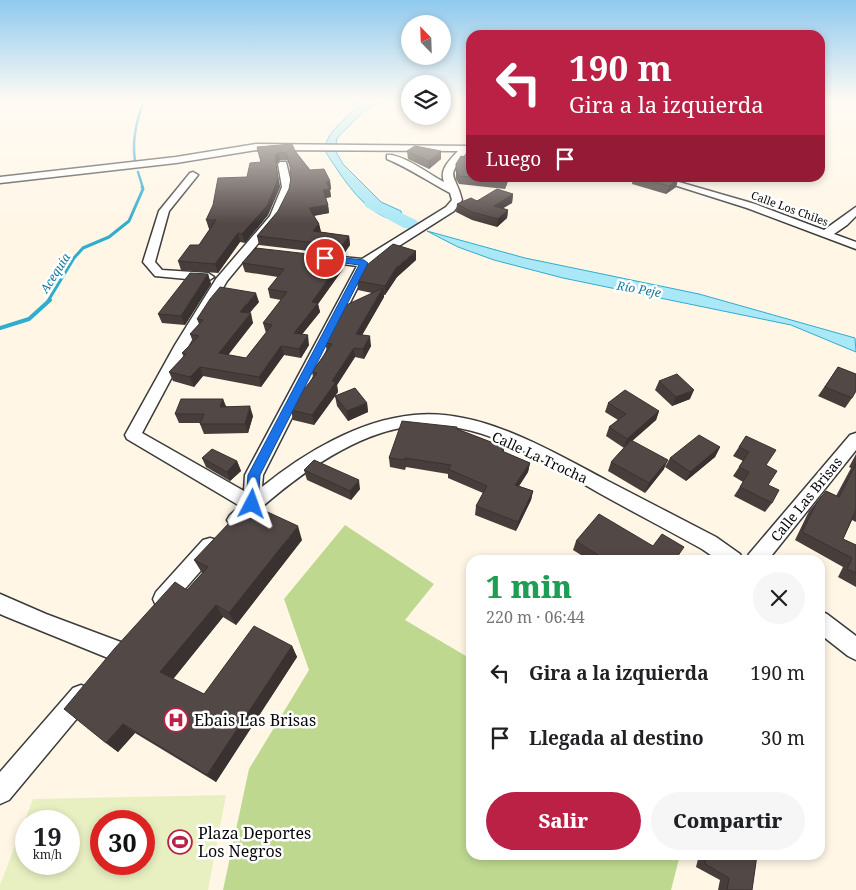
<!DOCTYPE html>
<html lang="es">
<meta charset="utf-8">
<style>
:root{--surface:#fff;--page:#f6f6f6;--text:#202124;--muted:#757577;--accent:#ba2144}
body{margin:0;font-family:"Noto Serif",serif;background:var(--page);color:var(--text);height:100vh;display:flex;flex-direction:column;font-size:19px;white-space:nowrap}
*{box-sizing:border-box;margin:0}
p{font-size:16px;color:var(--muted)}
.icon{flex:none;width:28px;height:28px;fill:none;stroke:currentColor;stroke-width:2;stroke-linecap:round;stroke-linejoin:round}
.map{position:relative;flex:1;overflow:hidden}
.details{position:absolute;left:466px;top:555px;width:359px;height:305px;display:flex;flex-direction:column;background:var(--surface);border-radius:15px;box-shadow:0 2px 8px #0003}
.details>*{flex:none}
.guide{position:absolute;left:466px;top:30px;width:359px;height:152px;border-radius:15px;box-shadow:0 2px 8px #0003;background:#ba2144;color:#fff;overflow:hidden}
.needle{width:32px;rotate:337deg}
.fabs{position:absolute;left:401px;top:15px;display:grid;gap:10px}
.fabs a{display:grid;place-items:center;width:50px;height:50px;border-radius:50%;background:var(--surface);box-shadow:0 2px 8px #0003;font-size:25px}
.speed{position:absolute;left:15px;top:810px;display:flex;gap:10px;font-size:25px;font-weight:700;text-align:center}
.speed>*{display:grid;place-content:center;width:65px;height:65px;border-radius:50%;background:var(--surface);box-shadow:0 2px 8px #0003;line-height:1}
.speed small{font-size:12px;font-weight:400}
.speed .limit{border:8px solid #d22;background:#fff;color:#111}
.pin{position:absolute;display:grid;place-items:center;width:42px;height:42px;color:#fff;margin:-21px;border:2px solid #fff;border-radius:50%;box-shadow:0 1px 5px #0007}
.me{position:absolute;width:55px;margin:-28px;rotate:4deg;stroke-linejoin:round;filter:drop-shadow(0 0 4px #0008)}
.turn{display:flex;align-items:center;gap:18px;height:105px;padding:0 20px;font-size:22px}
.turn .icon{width:65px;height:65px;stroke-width:2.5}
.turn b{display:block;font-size:35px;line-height:42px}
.then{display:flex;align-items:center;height:48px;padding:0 20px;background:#0003;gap:10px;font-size:19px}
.round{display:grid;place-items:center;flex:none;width:52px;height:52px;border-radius:26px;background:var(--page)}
.overview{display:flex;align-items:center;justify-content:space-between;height:85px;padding:0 20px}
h1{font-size:30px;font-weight:800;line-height:38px;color:#1e9e55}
.cta{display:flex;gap:10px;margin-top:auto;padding:10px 20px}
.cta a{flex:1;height:58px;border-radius:30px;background:var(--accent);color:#fff;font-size:20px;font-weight:800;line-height:58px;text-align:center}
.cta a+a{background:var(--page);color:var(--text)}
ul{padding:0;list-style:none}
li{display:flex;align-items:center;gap:15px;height:65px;padding:0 20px}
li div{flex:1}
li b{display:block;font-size:19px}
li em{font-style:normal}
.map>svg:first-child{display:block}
.forest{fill:#bed98f}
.pitch{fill:#e8f0c2;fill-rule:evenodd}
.water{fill:#aae8f7;stroke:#30accf}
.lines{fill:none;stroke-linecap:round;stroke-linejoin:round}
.stream-far2{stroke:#30accf;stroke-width:2.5}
.stream-far1{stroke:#30accf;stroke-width:3}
.stream{stroke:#30accf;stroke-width:4}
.river{fill:#aae8f7;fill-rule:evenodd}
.minor-casing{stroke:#3c3c3c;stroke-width:3}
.minor{fill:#fff;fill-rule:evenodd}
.wall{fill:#473e3c}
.shaded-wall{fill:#393231}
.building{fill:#524846;stroke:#393231}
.route{fill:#1a73e8;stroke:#114b97}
.labels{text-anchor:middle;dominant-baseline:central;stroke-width:5;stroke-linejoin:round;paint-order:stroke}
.far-street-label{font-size:11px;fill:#090909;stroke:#fff}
.far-water-label{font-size:12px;font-style:italic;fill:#13789b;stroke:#fff}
.street-label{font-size:14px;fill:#090909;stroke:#fff}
.near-poi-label{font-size:16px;fill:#090909;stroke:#fff;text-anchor:start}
</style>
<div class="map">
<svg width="856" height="890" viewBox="0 0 856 890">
<rect width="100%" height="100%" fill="#fff6e6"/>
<path class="forest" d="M345 525 434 584 405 620 471 659V855H680L671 890H223L249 769 309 670 284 599Z"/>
<path class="pitch" d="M226 795 208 890H0V885L33 799ZM26 821H69V864H26ZM101 821H144V864H101Z"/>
<path class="water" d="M385 100H398L375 104 362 113 337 138 335 150 343 164 381 202 401 211 403 221C368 221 342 177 325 151 324 134 346 119 356 107L351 103Z
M427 231 525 258 699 294 855 338 856 352 791 325 563 278 494 260 458 247Z"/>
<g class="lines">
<path class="stream-far2" d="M136 166C131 143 136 122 144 100
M138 172 143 188"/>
<path class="stream-far1" d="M48 301 74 258 83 248 109 237 129 221 143 189 142 187"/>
<path class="stream" d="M0 328 29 319 50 300"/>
<path class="river" d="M372 199 416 220 419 224 416 228 410 229 404 228 366 207 364 204 366 201Z"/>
<g class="minor-casing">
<path id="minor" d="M256 144 471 146V152H467C444 180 455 171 462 200L454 211 369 265 263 475 262 487C304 453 359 420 414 415 481 408 551 451 608 481 644 500 680 518 716 537L740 554 743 560H718L702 549C668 530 633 512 599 493 544 462 480 418 413 426 350 433 287 483 242 525L236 528 230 525 227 520 230 515 240 506 127 439 125 435 175 345 216 279 270 216 282 187 278 164 280 162H286L292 187 280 217 227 281 189 345 142 433 244 491 245 475 357 266 322 261 316 258 322 255 362 259 446 207 452 200 450 193C429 182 409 168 387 159V155C401 153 430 175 444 182 439 169 450 160 458 151L256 150 176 163 0 183V177L176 157Z
M193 172 198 175 169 211 155 262 162 270 208 273 214 277 208 281 155 276 143 262 159 211 190 173Z
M652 178H665L755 204 824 230 856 207V216L847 225 834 234 856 242V249L747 208Z
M856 433V450L768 560H746L749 554 850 435Z
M210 538 217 540 219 546 217 552 170 606 163 608 156 606 153 599 156 592 203 540Z
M0 594 46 614 126 644 129 651 126 658 118 662 7 617 0 614Z
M820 611 827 614 856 636V660L848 656 820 634Z
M81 685 89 688 92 696 89 704 9 800 0 804V772L73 688Z"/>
</g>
<use href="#minor" class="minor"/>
</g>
<path class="wall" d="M257 147 295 151 310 170 330 181 331 189 330 190 331 197 326 198 328 205 329 213 314 216 319 224 321 232 349 236 350 245 343 255 259 245 257 236 278 211 289 189 291 178V170L287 160H280L276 164 280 187 268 215 245 243 240 242 218 273 181 270 178 261 199 245 210 229H209L206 220 247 177 261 162Z
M407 151 441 159 429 169 408 159Z
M456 164 471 178H509L505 189 459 184 456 179Z
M525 178H547V179Z
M633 178H689L684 181 678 180 676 187 666 194 632 184Z
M513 194 512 203 503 208 508 210 507 218 497 227 472 220 456 212 457 204Z
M335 259 343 269 318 304 320 312 302 334 309 345 301 358 284 355 261 387 203 376 194 387 173 381 169 372 184 357 182 353 193 342 190 334 199 324 197 319 259 302 249 313 253 323 228 355 246 358 266 333 263 323 281 300 270 298 268 289 278 277 245 272 242 263Z
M416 260 397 277 385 295H384V297L362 335 371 346 364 359 355 357 337 385 338 392 314 425 293 420 291 410 313 377 312 372 327 351 325 343 342 314V311L372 293 358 290 357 281Z
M208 274 211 284 185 325 162 323 158 314Z
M838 367 852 398 845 408 818 396Z
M659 381 690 399 672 406 655 390Z
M335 396 367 403 368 412 348 421 337 406Z
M223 399 226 406 253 416 248 433 204 434 200 424 201 423H179L175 414Z
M608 403 659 411 656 420 632 441 664 469 645 493 608 471 611 462 624 448 606 436 609 427 618 420 605 412Z
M457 429 504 447V452L530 463 528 472 519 486 533 491 531 500 516 531 475 515 476 506 483 493 448 478V474L406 467 405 470 390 467 389 458Z
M746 436 766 465 768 485 772 503 765 512 734 496 743 482 733 476 743 461 733 456Z
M720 447 715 457 686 481 665 467 670 458Z
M856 454V522L852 520 843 539 856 545V587L838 577 843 567 795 540 809 511 826 491 836 496 851 468 849 467Z
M202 458 237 461 241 471 230 481 206 467Z
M304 470 360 489 351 500 307 480Z
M302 540 236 625 223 617 173 679 204 694 292 646 297 657 216 782 135 733 118 752 106 743 187 590 202 573 194 560Z
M576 541 676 560H589L573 550Z
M699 855H757L752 890H718L720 880 696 867Z"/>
<path class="shaded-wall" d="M441 151V159L429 169V161Z
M279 152 280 160 276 164 280 187 268 215 245 243 242 234 275 156Z
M507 178H509L505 189 506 180Z
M685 178H689L684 181Z
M678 179 676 187 666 194 669 186Z
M330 181 331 189 330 190 331 197 324 198 323 190 326 182Z
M513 194 512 203 493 214 494 206Z
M328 205 329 213 311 216 309 208Z
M508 210 507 218 497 227 498 219Z
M319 224 321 232 313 231Z
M238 233 240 242 218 273 215 264Z
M349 236 350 245 343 255 342 246Z
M416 251V260L397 277 385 295V286L396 268Z
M342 260 343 269 318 304 320 312 296 342 294 333 312 302Z
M208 274 211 284 185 325 181 316Z
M383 288 384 297 357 344 356 334Z
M256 293 259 302 243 321 240 312Z
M251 313 253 323 222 363 219 353Z
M308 335 309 345 301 358 299 349Z
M370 336 371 346 364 359 363 349Z
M281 346 284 355 261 387 259 377Z
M354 348 355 357 337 385 338 392 314 425 312 415 332 381Z
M200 367 203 376 194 387 190 377Z
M694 390 690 399 672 406 676 397Z
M223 399 226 408 220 407Z
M367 403 368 412 348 421 347 411Z
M250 406 253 416 248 433 245 424Z
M659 411 656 420 624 448 627 439Z
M720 447 715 457 686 481 690 472Z
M668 460 664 469 645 493 649 483Z
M237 461 241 471 230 481 227 472Z
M530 463 528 472 514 494 515 485Z
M359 480 360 489 351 500 350 491Z
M533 491 531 500 516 531 518 522Z
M298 526 302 540 236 625 229 613Z
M216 605 223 617 170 683 160 672Z
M292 646 297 657 216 782 207 775Z
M123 724 135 733 118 752 106 743Z"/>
<path class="building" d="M292 144 295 151 310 170 324 169 330 181 326 182 330 189 323 190 328 205 309 208 319 224 313 231 349 236 342 246 257 236 278 211 289 189 291 178 290 165 286 153 279 152 275 156 278 179 267 206 242 234 238 233 215 264 178 261 190 245H199L216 220H206L213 205 218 178 247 177 250 163 261 162 257 147Z
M415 146 441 151 429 161 407 151Z
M461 156 470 158 471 156V177L459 176 456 171V164Z
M475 178H507L506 180Z
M640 178H673L678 179 669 186Z
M497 189 513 194 494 206 508 210 498 219 472 212 457 204 471 198 477 201Z
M393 244 416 251 396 268 385 286 357 281 367 265Z
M256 248 335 257 333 259 342 260 312 302 318 303 294 333 308 335 299 349 281 346 259 377 200 367 190 377 169 372 186 354 182 353 199 336 190 334 203 320 197 319 210 299 220 287 256 293 240 312 251 313 219 353 246 358 272 325 263 323 287 292 268 289 284 269 242 263Z
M190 273 208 274 181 316 158 314Z
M383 288 356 334 370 336 363 349 354 348 332 381 336 382 312 415 291 410 297 398 317 373 312 372 332 344 325 343 343 312 342 311 344 306Z
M838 367 856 374V391L852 398 825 387Z
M677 374 694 390 676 397 659 381Z
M355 388 367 403 347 411 335 396Z
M625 390 659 411 627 439 609 427 626 414 608 403Z
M181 399H223L220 407 250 406 245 424H200L204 414H175Z
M402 421 457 427V429L504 447 502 451 530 463 515 485 533 491 518 522 476 506 487 486 448 469 451 465 405 458V460L389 458Z
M699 435 720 447 690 472 670 458Z
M746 436 776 450 766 465 777 471 768 485 779 490 772 503 740 487 749 472 739 467 749 452 739 447Z
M631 440 668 460 649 483 611 462Z
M212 449 237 461 227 472 202 458Z
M314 460 359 480 350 491 304 470Z
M856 464V510L843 539 856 545V573L847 569 852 558 802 532 817 502 826 491 839 497Z
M248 503 298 526 229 613 216 605 160 672 204 694 254 626 292 646 207 775 123 724 106 743 64 709 115 648 175 582 187 590 208 567 194 560Z
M599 514 653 546 662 534 684 547 675 560H606L576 541Z
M706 855H757L752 890H727L729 878 705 864Z"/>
<linearGradient id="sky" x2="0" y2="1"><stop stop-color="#8fc9ee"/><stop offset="0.45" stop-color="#fffbf4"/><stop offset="1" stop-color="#fffbf4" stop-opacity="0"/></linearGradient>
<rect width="856" height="224" fill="url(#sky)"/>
<path class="route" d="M325 256 364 260 368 263 260 475 258 504 257 507H248L246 504 248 475 359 265 322 260 321 258Z"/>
<defs>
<g id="hospital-ring" transform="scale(1.25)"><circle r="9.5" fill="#fff" stroke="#ba2144" stroke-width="1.5"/><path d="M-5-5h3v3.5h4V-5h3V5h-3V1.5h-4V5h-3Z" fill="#ba2144"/></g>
<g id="stadium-ring" transform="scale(1.25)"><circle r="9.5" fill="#fff" stroke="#ba2144" stroke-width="1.5"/><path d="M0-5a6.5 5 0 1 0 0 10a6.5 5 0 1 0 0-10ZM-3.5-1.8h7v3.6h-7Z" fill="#ba2144"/></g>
</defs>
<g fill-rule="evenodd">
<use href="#hospital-ring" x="176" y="720"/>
<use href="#stadium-ring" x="180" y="842"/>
</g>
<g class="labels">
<g class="far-street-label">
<text transform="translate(790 208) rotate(20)">Calle Los Chiles</text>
</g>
<g class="far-water-label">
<text transform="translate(55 273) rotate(-57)">Acequia</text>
<text transform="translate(639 289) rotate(10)">Río Peje</text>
</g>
<g class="street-label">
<text transform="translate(540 457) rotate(25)">Calle La Trocha</text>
<text transform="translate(806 499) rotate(-51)">Calle Las Brisas</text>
</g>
<g class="near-poi-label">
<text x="194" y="720">Ebais Las Brisas</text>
<text x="198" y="833">Plaza Deportes<tspan x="198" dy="18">Los Negros</tspan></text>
</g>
</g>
</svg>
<div class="fabs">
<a><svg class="needle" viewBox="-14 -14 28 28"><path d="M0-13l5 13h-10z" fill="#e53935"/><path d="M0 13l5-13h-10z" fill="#757577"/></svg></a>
<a><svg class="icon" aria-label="layers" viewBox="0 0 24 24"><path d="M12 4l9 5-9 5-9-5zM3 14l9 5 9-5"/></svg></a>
</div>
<div class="speed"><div>19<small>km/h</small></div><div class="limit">30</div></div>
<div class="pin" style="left:325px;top:258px;background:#d93025"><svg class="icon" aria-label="arrive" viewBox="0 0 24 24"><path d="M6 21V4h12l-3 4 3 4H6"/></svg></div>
<svg class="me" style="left:252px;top:504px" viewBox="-20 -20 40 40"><path d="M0-17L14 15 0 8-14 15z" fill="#1a73e8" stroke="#fff" stroke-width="4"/></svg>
<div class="guide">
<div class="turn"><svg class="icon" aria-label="left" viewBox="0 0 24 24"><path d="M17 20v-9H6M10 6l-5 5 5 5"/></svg><div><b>190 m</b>Gira a la izquierda</div></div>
<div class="then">Luego<svg class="icon" aria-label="arrive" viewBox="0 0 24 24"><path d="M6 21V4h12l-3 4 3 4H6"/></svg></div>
</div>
<section class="details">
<div class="overview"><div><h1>1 min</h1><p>220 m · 06:44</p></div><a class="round"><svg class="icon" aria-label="close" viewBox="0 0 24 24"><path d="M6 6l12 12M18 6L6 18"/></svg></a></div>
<ul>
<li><svg class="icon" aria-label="left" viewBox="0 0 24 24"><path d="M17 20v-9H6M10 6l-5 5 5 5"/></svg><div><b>Gira a la izquierda</b></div><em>190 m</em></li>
<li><svg class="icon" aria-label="arrive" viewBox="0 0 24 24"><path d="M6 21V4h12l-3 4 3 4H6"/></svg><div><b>Llegada al destino</b></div><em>30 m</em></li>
</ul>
<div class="cta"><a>Salir</a><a>Compartir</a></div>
</section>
</div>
